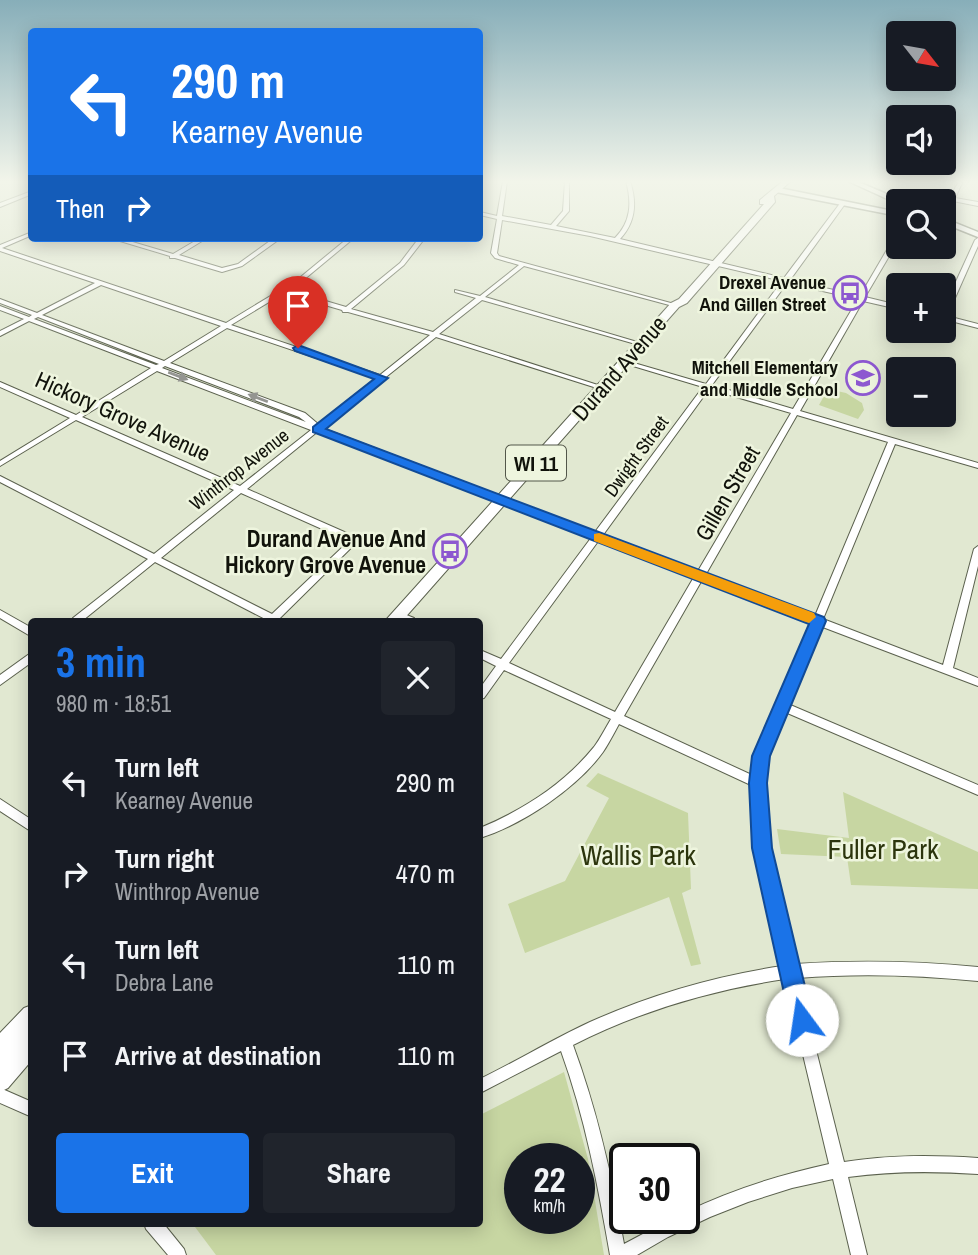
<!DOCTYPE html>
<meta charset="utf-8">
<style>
:root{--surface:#171b24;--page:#20242c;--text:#f1f3f6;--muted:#9ea1a6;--accent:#1a73e8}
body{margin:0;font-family:"Archivo Narrow",sans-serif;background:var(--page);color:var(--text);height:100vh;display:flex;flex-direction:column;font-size:26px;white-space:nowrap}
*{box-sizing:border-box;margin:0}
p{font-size:23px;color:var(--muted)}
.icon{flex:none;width:38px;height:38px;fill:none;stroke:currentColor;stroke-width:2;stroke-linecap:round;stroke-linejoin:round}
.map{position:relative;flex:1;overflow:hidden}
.side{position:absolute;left:28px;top:618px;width:455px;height:609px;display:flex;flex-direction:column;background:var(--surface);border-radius:7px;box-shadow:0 4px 18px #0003}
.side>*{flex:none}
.top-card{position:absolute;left:28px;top:28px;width:455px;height:214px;border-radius:7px;box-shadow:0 4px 18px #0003;background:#1a73e8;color:#fff;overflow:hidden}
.needle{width:46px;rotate:121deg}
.tools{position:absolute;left:886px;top:21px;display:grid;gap:14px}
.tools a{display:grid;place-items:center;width:70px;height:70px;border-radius:7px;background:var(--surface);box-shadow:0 4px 18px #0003;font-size:35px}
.speed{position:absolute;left:504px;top:1143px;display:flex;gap:14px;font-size:35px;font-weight:700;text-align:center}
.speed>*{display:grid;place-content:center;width:91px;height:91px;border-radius:50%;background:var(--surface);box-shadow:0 4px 18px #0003;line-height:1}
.speed small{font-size:18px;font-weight:400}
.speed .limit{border:4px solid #111;border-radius:10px;background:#fff;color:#111}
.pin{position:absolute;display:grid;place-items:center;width:60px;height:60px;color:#fff;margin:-72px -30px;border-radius:50% 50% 50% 0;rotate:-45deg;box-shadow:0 0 7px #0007}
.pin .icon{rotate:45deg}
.me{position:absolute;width:77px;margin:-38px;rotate:346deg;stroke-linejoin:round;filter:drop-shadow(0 0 5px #0008)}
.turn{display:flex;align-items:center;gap:24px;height:147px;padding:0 28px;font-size:32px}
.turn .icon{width:91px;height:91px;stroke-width:2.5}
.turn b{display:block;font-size:49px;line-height:60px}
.then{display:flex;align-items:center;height:66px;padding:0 28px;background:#0003;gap:14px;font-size:26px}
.round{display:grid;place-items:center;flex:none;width:74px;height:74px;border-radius:7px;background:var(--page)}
.overview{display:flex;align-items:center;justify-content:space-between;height:119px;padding:0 28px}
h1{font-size:42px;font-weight:800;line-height:52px;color:var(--accent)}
.action{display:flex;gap:14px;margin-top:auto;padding:14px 28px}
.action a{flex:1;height:80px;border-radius:7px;background:var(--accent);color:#fff;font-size:28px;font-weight:800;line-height:80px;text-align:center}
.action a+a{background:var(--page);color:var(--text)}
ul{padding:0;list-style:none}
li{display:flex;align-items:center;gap:21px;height:91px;padding:0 28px}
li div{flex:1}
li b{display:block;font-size:26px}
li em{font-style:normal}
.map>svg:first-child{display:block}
.green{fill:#c7d6a2;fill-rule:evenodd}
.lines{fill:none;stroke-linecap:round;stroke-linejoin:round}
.street-casing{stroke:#5b614e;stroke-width:2}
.secondary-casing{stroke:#5b614e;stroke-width:3}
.primary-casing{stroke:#5b614e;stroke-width:2}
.street{fill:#fff;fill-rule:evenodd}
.secondary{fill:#fff;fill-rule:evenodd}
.primary{fill:#fff;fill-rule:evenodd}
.oneway{fill:#949591}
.route{fill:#1a73e8;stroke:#114b97;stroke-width:2}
.slow{fill:#f59e0b}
.labels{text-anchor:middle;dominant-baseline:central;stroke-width:5;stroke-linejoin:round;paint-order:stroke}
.far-poi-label{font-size:19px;font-weight:bold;fill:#11130b;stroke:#eef5de;text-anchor:end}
.far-street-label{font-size:19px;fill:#11130b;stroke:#eef5de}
.shield{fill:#eef5de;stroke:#53574a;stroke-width:2}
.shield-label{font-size:21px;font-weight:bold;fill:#11130b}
.street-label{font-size:23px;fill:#11130b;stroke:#eef5de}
.poi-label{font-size:23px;font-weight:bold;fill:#11130b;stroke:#eef5de;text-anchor:end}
.near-park-label{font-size:28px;fill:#2c350d;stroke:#eef5de}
</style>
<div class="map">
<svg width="978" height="1255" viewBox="0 0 978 1255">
<rect width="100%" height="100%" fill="#e1e8d1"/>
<path class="green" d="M828 389 846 393 862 403 864 410 858 419 819 405Z
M598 773 688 813 691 889 682 893 701 964 691 966 669 897 525 953 508 904 565 881 609 798 586 786Z
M843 792 978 852V889L851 885 847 857 781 854 777 829 849 838Z
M564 1072 588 1159 604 1255H216L192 1223H480V1115ZM520 1158H579V1218H520Z"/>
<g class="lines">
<g class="street-casing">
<path id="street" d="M503 181H507L502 216 551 225 563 211 565 181H569V211L556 226 615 238C631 222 632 203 626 181H630C637 202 636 222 620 239L784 278 841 202H845V204L790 280 860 296 895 236 898 234V241L865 297 898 305V309L863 301 800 411 978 463V468L895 444 823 619 943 665 974 549 978 546V566L953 668 978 678V686L820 626 788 704 978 785V795L785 712 767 756 765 806 773 872 795 964C858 960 915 961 978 967V981C918 975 859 973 798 978L844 1162C891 1155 930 1155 978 1158V1174C933 1171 892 1171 848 1177L867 1255H851L833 1179 792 1188 748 1202 710 1217 668 1237 637 1255H610C598 1186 585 1117 561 1051L480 1093V1079C517 1061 553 1039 590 1022 652 994 716 976 782 966 768 907 752 848 753 786L619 724C614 733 609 743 603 752 577 788 522 825 480 838V828C523 810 564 784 594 747 600 739 605 729 611 719L504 670 484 698 480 699V688L496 666 480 658V650L501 659 591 538 317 432 247 489 358 538 359 540 280 618 282 621H269L155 562 82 621H71L73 618 148 559 0 482V476L154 554 234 490 76 420 0 466V461L70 418 0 387V382L76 415 151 368 29 321 0 336V331L24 319 0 310V306L29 317 32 315 0 303V299L37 313 95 283 0 251V245L32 232V235L2 248 226 323 297 280 348 238H354L301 282 288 290 346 307 400 263 419 238H425L404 265 351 309 433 332 476 298 455 292V290L480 296 519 265 495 258 491 253 497 219 480 215V212L497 216ZM502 220 590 236 782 281 706 384 627 361H623V363L703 387 595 532 322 428 436 337 600 389H604V387L439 334 482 300 639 345 644 344 485 297 524 266 673 306 678 305 499 256 497 253ZM787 283 858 299 793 409 712 385ZM101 285 221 326 164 361 42 315ZM284 293 342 310 343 312H348L430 335 380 375 231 325ZM38 317 159 364 156 365 34 319ZM227 328 376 378 318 424 305 413 170 363ZM165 366 299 417 306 422 162 368ZM157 371 311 430 240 486 82 417ZM709 389 791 413 698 571 603 535ZM797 415 888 442 815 616 706 574ZM241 493 349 541 272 614 161 558ZM599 540 694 577 615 712 509 663ZM702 580 812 622 755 756 754 776 624 716ZM785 979 829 1164C779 1175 731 1190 684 1213V1218H673L624 1244C612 1176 597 1110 573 1045 640 1011 711 990 785 979Z
M959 181H963L955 198 978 202V206L953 201 951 205 943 208V205L947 203Z
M32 191V194L0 207V203Z
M110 238H119L173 254 200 238H207L179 255 222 268 238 264 274 238H281L242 266 222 272 175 258H170V256Z
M978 238V246L947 316 978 324V328L943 319V310L975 240Z
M0 610 32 628V637L0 618Z
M399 612 414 618 416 621C408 622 399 623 394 616L396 613Z
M32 652V662L0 685V675Z
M0 799 32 820V832L0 811Z
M0 1088 32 1102V1117L0 1103Z
M144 1223H163L184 1249 186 1255H168L146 1229Z"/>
</g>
<g class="secondary-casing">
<path id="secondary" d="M848 181H856L903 201 896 203Z
M779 188 898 212V216L776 192Z
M943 218 978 232V237L943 223Z"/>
</g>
<g class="primary-casing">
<path id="primary" d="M783 181H791L774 196 775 202 687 303 679 307 402 621H385L671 303 679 299 764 204H760V200Z
M32 1005V1060L8 1088 0 1092V1033L24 1008Z"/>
</g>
<use href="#street" class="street"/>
<use href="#secondary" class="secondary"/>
<use href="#primary" class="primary"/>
</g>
<defs><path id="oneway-solid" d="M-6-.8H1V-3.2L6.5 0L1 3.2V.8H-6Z" transform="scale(1.75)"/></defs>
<g class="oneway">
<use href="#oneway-solid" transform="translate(178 376) rotate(21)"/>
<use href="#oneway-solid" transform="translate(258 398) rotate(-159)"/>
</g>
<linearGradient id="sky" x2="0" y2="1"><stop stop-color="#87aeb9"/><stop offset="0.51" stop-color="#f2f5ea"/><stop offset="1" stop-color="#f2f5ea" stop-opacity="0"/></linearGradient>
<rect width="978" height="356" fill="url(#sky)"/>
<path class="route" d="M298 345 388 378 326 429 824 617 826 621 770 756 767 783 772 848 813 1020 810 1028 802 1031 794 1028 790 1020 752 848 749 783 752 756 809 624 313 432V427L374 379 295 351 293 348Z"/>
<path class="slow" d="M599 533 814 613 816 617 809 623 803 621 594 541V534Z"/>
<defs>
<g id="bus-ring" transform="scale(1.75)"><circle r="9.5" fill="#eef5de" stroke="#8d58d0" stroke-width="1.5"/><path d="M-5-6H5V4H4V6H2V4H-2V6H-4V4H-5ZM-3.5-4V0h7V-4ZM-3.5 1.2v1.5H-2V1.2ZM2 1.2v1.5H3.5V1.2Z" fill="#8d58d0"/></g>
<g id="school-ring" transform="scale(1.75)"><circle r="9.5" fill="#eef5de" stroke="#8d58d0" stroke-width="1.5"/><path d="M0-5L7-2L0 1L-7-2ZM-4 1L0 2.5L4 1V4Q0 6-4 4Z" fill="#8d58d0"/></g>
</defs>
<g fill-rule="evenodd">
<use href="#bus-ring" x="850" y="293"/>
<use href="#school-ring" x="863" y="378"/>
<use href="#bus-ring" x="450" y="551"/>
</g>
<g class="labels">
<g class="far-poi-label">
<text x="826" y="282">Drexel Avenue<tspan x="826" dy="22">And Gillen Street</tspan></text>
<text x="838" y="367">Mitchell Elementary<tspan x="838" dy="22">and Middle School</tspan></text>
</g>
<g class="far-street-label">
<text transform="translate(636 456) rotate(-54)">Dwight Street</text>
<text transform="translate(239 469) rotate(-38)">Winthrop Avenue</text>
</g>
<rect class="shield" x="506" y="445.5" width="60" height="35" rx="5"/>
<g class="shield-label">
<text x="536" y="463">WI 11</text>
</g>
<g class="street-label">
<text transform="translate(619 368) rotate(-49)">Durand Avenue</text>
<text transform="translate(123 416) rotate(24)">Hickory Grove Avenue</text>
<text transform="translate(727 493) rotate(-60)">Gillen Street</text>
</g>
<g class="poi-label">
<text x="426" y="538">Durand Avenue And<tspan x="426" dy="26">Hickory Grove Avenue</tspan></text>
</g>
<g class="near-park-label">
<text x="883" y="849">Fuller Park</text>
<text x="638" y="855">Wallis Park</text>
</g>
</g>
</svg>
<div class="tools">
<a><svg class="needle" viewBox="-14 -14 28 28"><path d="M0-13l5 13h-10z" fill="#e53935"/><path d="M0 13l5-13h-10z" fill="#9ea1a6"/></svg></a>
<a><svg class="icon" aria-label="sound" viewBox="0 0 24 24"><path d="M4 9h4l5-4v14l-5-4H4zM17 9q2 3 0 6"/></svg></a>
<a><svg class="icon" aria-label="search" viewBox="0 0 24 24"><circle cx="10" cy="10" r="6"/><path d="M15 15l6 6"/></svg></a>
<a>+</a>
<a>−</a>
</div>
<div class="speed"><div>22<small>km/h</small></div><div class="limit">30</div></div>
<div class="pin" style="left:298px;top:348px;background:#d93025"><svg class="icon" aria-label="arrive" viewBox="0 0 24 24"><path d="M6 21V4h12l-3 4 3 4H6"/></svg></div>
<svg class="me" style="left:802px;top:1020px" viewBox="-20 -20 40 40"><circle r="19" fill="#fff"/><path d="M0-13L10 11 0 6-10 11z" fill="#1a73e8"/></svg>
<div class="top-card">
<div class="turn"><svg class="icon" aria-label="left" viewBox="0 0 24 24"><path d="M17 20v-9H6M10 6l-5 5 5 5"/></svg><div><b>290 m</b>Kearney Avenue</div></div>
<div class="then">Then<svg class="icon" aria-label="right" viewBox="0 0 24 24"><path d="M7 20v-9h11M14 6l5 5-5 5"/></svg></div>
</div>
<section class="side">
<div class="overview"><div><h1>3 min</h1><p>980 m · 18:51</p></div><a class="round"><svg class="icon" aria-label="close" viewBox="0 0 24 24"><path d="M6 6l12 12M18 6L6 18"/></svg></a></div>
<ul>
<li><svg class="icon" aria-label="left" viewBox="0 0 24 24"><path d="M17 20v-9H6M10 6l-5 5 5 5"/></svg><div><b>Turn left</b><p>Kearney Avenue</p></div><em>290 m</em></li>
<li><svg class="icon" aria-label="right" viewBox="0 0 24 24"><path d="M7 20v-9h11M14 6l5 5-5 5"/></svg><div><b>Turn right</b><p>Winthrop Avenue</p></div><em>470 m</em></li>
<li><svg class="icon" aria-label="left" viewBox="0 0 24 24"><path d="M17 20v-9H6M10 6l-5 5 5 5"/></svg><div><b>Turn left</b><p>Debra Lane</p></div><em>110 m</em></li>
<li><svg class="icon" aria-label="arrive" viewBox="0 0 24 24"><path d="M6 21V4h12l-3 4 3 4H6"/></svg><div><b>Arrive at destination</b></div><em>110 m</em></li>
</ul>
<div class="action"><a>Exit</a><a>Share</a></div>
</section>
</div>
